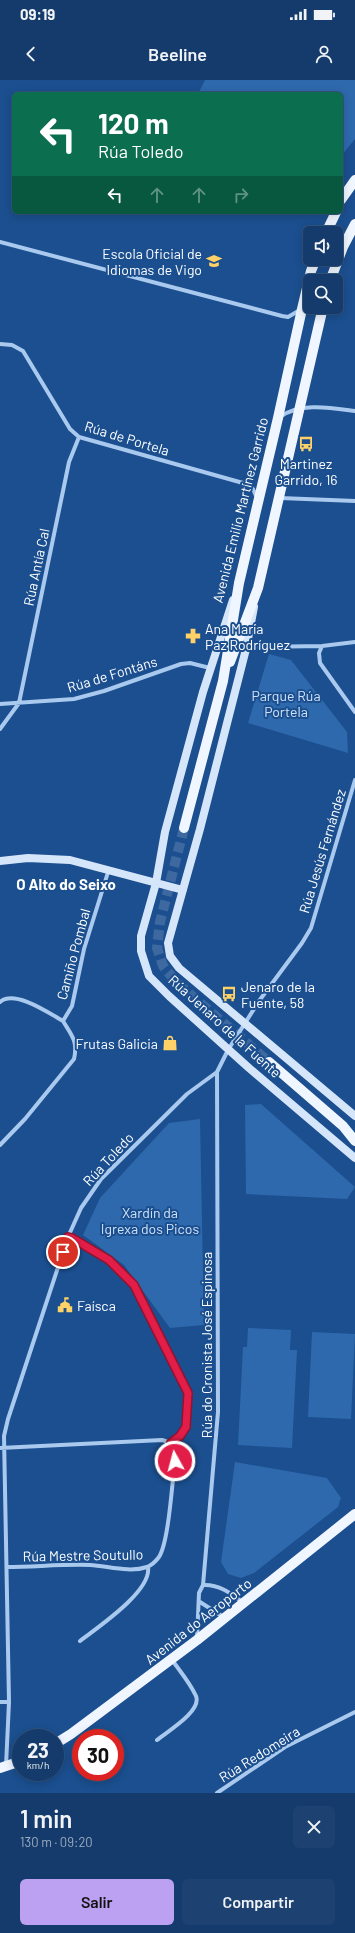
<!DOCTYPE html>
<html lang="es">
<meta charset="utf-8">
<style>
:root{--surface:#143b6b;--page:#1d4271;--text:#f1f3f6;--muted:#9dadc1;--line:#33557e;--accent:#bca0f2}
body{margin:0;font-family:Barlow,sans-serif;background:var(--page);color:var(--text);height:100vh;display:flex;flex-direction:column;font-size:15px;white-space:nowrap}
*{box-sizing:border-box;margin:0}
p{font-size:13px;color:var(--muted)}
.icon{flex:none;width:22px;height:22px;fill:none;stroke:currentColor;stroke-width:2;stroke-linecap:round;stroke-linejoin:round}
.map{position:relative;height:1713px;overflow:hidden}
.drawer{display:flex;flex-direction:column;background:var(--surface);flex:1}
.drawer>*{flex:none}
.hud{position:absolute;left:12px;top:12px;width:331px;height:122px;border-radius:6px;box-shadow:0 2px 10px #0003,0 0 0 1px var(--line);background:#0b6e4f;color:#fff;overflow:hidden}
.controls{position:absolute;left:303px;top:146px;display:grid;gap:8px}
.controls a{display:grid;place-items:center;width:40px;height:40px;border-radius:6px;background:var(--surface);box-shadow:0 2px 10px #0003,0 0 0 1px var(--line);font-size:20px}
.speed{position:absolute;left:12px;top:1649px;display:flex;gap:8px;font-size:20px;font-weight:700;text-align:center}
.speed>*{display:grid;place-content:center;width:52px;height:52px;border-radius:50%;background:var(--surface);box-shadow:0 2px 10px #0003,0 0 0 1px var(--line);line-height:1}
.speed small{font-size:10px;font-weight:400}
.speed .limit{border:6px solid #d22;background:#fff;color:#111}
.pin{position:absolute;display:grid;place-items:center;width:34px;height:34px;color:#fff;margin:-17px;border:2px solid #fff;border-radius:50%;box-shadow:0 1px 4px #0007}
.me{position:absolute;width:44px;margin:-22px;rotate:353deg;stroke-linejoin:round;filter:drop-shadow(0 0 3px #0008)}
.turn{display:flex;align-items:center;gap:14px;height:84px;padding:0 20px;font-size:18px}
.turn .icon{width:52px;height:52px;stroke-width:2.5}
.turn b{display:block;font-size:28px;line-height:34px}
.lanes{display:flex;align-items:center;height:38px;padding:0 20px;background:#0003;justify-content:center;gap:20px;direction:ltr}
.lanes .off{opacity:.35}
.round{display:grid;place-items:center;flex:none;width:42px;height:42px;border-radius:6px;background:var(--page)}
.head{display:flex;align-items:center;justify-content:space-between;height:68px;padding:0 20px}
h1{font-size:24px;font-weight:600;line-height:30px}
.primary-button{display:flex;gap:8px;margin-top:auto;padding:8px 20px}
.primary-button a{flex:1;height:46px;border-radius:6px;background:var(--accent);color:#111;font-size:16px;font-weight:600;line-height:46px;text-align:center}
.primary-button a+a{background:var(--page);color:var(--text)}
.status{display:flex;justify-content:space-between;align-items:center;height:28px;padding:0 20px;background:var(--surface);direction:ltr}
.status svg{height:11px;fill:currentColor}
header{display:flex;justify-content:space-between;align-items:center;height:52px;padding:0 20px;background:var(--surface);font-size:18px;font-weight:600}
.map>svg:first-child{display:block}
.green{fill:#2e69ad}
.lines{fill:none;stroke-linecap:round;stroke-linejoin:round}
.primary-tunnel{stroke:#3d69a0;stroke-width:10;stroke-dasharray:10 5;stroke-linecap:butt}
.minor{stroke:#a9c9ee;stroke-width:4}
.secondary{stroke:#d6e6fa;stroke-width:8}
.primary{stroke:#f0f6ff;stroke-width:10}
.route-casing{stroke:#92132f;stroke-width:10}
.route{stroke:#e11d48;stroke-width:7}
.labels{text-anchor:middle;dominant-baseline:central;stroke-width:4;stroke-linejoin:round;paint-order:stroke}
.poi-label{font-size:14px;fill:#fff;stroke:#1b4f8f;text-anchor:start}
.street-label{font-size:14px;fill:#fff;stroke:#1b4f8f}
.park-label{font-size:14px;fill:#cfe3fa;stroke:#1b4f8f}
.neighbourhood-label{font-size:15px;font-weight:bold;fill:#fff;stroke:#1b4f8f}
</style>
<div class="status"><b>09:19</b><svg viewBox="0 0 49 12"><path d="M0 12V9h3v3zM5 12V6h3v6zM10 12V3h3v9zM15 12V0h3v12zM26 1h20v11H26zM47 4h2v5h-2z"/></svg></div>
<header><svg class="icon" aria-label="back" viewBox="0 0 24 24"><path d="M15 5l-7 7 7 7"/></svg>Beeline<svg class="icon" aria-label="person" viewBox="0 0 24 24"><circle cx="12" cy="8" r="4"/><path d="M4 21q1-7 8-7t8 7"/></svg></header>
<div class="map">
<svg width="355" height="1713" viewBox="0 0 355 1713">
<rect width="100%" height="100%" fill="#1b4f8f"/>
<path class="green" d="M205 0H355V59L341 76V14H198Z
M269 574 291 580 347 652 348 673 248 643Z
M261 1024 355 1107 347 1119 246 1114 245 1025Z
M200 1039 204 1245 170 1248 124 1185 83 1155 100 1118 169 1043Z
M248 1248 291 1250 290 1270H297L292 1368 238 1365 243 1267H247Z
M312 1252 355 1254 351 1339 308 1337Z
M235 1382 327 1398 341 1418 338 1427 254 1493 241 1498 228 1494 221 1482Z"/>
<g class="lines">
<path class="primary-tunnel" d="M184 748 160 842 157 868 163 886 177 903 269 982"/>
<path class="minor" d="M0 162 282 236 288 237 300 230
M0 264 12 265 23 271 70 349 79 357 243 403 253 409 257 418
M280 337C300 322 332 328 355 331
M280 418 355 421
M322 566 319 573 320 583 355 632
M246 569 255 567 322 566 355 562
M0 624 74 619 104 611 181 584 190 583 210 588
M0 649 19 623 69 382 79 357
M0 922C14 909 49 933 63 941
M0 1065 25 1039 74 979C78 961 72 956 63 941L72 926 84 869 109 789
M68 1157 85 1165 109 1180 134 1205 188 1313 186 1347 180 1356 171 1363
M0 1368 162 1360 171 1363
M7 1487C34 1487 62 1484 90 1485 108 1486 129 1493 147 1487 152 1485 156 1481 159 1477 169 1461 172 1402 175 1381V1370L171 1363
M203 1505C218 1504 231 1513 242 1522
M200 1522 225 1538
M197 1558 199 1513 203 1505 218 1332 217 992
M80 1561C98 1547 152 1511 148 1487
M0 1622H9
M157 1660C168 1651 202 1631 196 1616 190 1603 180 1591 172 1580
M6 1686 9 1622 4 1356 8 1339 68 1157 81 1128 101 1099 187 1014 217 992 228 970 259 921 302 863 311 848 355 700
M217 1713 285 1667 355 1632"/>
<path class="secondary" d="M233 520 203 612 165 752 156 803 141 856V871L149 896 169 916 249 988 355 1078
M254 527 246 569 200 749 168 863 170 876 179 888 355 1036
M0 781 28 778 70 780 183 810"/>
<path class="primary" d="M341 120 355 100
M326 153 336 132
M330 201 343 167 355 144
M230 582 258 508 323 227
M184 748 223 601 239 503 278 338 302 229 311 191 316 179
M269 982 343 1046 355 1061
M55 1664 71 1654 197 1560 355 1434
M0 1688 21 1681"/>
</g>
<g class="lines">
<g class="route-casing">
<path id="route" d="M63 1172 68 1157 72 1158 109 1180 134 1205 188 1313 186 1347 180 1356 171 1363 175 1370V1381"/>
</g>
<use href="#route" class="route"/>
</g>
<defs>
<g id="school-bare" transform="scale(1.2)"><path d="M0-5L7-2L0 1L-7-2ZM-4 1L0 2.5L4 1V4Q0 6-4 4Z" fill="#ffd166" stroke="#1b4f8f" stroke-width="2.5" paint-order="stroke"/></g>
<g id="bus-bare" transform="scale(1.2)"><path d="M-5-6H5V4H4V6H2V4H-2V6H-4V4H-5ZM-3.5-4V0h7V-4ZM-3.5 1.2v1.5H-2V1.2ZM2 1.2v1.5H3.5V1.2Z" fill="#ffd166" stroke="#1b4f8f" stroke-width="2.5" paint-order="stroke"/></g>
<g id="pharmacy-bare" transform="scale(1.2)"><path d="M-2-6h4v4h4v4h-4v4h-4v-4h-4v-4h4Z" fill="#ffd166" stroke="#1b4f8f" stroke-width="2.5" paint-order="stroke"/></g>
<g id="shop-bare" transform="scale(1.2)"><path d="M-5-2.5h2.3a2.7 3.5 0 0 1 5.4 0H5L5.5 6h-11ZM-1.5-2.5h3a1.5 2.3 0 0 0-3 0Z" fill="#ffd166" stroke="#1b4f8f" stroke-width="2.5" paint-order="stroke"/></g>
<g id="civic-bare" transform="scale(1.2)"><path d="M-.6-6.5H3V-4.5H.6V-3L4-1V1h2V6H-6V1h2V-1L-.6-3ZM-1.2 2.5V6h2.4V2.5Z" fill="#ffd166" stroke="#1b4f8f" stroke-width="2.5" paint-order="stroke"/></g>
</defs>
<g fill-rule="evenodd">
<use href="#school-bare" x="214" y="181"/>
<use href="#bus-bare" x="306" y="364"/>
<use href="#pharmacy-bare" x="193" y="556"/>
<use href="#bus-bare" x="229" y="914"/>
<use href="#shop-bare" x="170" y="963"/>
<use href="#civic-bare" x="65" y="1225"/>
</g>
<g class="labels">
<g class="poi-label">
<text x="202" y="173" text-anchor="end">Escola Oficial de<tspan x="202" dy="16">Idiomas de Vigo</tspan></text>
<text x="306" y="383" text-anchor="middle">Martinez<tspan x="306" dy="16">Garrido, 16</tspan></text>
<text x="205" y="548">Ana María<tspan x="205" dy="16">Paz Rodríguez</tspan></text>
<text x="241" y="906">Jenaro de la<tspan x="241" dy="16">Fuente, 58</tspan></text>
<text x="158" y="963" text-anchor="end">Frutas Galicia</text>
<text x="77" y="1225">Faísca</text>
</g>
<g class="street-label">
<text transform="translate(127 358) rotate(17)">Rúa de Portela</text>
<text transform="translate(240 430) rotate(-76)">Avenida Emilio Martínez Garrido</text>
<text transform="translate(36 487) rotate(-78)">Rúa Antía Cal</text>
<text transform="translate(112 594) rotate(-17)">Rúa de Fontáns</text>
<text transform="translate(322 771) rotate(-73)">Rúa Jesús Fernández</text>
<text transform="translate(73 874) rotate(-75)">Camiño Pombal</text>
<text transform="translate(225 946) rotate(42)">Rúa Jenaro de la Fuente</text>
<text transform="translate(108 1079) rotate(-47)">Rúa Toledo</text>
<text transform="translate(206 1265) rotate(-90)">Rúa do Cronista José Espinosa</text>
<text transform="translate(83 1475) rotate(-1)">Rúa Mestre Soutullo</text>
<text transform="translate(198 1541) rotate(-38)">Avenida do Aeroporto</text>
<text transform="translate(259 1674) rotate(-32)">Rúa Redomeira</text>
</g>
<g class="park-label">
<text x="286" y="615">Parque Rúa<tspan x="286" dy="16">Portela</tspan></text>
<text x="150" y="1132">Xardín da<tspan x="150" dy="16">Igrexa dos Picos</tspan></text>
</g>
<g class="neighbourhood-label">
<text x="66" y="804">O Alto do Seixo</text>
</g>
</g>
</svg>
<div class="controls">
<a><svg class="icon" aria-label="sound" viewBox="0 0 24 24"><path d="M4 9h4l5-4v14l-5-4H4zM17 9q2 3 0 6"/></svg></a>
<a><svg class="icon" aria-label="search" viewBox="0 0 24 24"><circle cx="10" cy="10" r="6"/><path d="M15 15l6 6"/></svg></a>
</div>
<div class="speed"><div>23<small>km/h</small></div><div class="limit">30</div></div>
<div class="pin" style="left:63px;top:1172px;background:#d93025"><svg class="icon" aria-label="arrive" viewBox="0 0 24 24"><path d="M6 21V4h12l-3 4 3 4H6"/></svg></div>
<svg class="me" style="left:175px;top:1381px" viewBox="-20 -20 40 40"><circle r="17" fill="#e11d48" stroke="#fff" stroke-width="3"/><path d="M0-11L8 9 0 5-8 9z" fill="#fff"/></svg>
<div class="hud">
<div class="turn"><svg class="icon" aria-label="left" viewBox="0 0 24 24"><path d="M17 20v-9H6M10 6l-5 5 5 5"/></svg><div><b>120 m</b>Rúa Toledo</div></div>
<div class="lanes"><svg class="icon" aria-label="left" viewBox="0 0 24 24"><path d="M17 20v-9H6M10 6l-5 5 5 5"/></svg><svg class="icon off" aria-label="ahead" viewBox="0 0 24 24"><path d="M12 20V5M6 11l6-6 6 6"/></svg><svg class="icon off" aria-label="ahead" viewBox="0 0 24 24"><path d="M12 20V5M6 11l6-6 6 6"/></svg><svg class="icon off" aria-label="right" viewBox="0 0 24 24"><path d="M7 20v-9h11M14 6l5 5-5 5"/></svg></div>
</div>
</div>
<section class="drawer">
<div class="head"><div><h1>1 min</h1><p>130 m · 09:20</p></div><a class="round"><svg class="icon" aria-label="close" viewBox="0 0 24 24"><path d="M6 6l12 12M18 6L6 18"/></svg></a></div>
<div class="primary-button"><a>Salir</a><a>Compartir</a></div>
</section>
